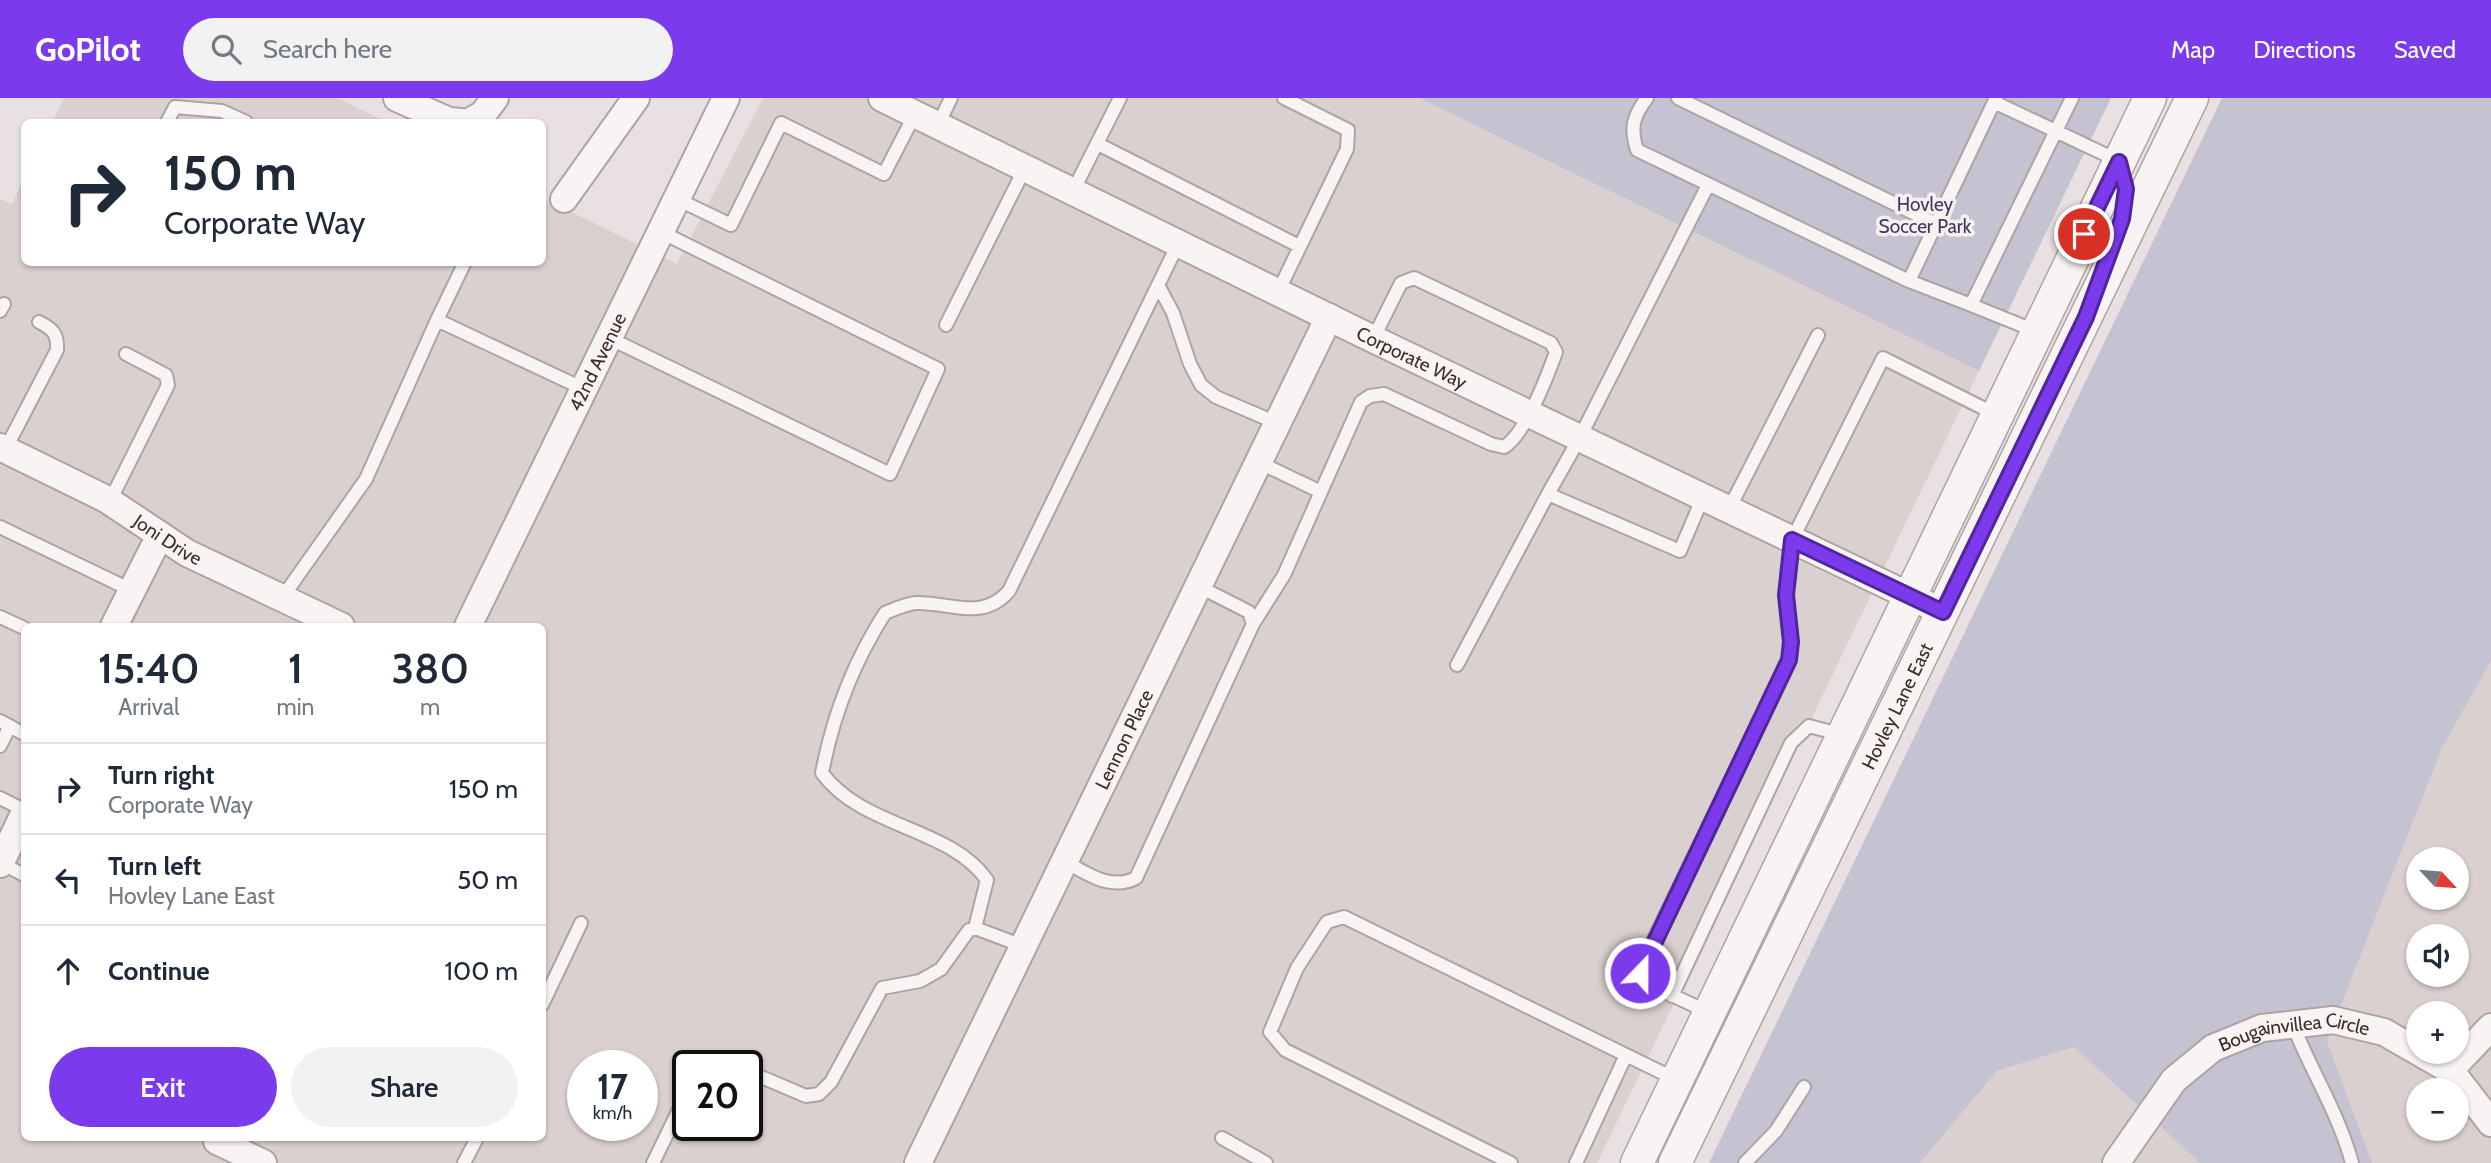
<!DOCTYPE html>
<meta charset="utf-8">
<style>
:root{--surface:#fff;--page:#f2f2f3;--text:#1f2937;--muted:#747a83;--line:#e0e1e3;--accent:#7c3aed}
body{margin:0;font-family:Cabin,sans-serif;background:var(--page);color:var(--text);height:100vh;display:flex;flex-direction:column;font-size:26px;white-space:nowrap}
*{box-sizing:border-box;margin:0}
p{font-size:23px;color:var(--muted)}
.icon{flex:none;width:38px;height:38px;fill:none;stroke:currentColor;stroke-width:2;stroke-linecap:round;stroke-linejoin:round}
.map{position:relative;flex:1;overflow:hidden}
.drawer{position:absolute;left:21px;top:525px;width:525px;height:518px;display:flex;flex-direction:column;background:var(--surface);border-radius:10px;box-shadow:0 2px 5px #0004}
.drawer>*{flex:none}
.guide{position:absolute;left:21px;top:21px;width:525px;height:147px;border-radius:10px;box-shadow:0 2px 5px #0004;background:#fff;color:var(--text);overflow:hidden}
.needle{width:46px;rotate:116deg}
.tools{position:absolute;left:2406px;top:749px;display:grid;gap:14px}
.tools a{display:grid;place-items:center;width:63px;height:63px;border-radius:50%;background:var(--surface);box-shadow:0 2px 5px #0004;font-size:35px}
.speed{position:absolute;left:567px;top:952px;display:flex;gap:14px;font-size:35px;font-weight:700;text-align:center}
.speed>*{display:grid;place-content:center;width:91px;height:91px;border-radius:50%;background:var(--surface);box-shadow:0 2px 5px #0004;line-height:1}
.speed small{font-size:18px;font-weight:400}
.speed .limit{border:4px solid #111;border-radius:10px;background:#fff;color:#111}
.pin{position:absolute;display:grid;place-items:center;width:60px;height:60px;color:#fff;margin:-30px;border:4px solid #fff;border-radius:50%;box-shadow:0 2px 7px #0007}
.me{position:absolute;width:77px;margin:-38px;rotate:22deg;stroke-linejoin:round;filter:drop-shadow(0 0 5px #0008)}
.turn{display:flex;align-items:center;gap:24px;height:147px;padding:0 28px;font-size:32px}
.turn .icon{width:91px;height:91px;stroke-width:2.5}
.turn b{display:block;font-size:49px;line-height:60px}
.eta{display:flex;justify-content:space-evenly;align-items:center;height:119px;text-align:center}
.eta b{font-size:42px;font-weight:600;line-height:49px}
.primary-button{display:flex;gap:14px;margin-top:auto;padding:14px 28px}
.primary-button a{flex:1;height:80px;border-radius:42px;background:var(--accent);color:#fff;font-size:28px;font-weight:600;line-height:80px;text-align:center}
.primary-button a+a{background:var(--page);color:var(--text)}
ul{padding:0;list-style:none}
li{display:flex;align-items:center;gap:21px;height:91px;padding:0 28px;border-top:2px solid var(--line)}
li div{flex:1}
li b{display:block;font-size:26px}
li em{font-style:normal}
header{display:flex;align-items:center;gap:42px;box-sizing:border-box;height:98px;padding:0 35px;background:var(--accent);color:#fff}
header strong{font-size:33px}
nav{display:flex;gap:38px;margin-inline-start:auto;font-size:24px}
.search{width:490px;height:63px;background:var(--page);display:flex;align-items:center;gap:18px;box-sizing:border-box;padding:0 24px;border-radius:38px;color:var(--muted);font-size:26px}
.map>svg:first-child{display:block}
.built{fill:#dad0cf;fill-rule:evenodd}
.green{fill:#c5c2d2}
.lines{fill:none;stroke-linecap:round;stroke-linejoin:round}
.service-casing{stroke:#afa3a3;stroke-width:16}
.minor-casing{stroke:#afa3a3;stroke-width:30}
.tertiary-casing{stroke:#afa3a3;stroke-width:35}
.service{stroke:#f7f4f3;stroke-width:12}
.minor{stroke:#f7f4f3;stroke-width:26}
.tertiary{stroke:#f7f4f3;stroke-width:32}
.route-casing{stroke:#51269a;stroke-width:18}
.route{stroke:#7c3aed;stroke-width:12}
.labels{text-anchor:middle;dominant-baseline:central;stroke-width:7;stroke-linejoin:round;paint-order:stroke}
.park-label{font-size:19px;fill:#41385a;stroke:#f6f0f0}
.street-label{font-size:19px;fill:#3f2c2a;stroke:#f6f0f0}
</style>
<header>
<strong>GoPilot</strong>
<div class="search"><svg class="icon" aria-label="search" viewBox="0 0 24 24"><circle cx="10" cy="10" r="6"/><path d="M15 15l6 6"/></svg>Search here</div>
<nav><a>Map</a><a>Directions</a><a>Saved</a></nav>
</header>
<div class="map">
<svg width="2491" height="1065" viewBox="0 0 2491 1065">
<rect width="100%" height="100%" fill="#e9e1e1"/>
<path class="built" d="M64 0H337L387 24H52Z
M763 0H1419L1979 273 1597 1065H0V101L12 106 24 80V164H542L543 100 677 166ZM24 528H542V1040H24ZM583 968H642V1027H583ZM688 968H747V1027H688Z
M2491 563V1065H2372L2327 943 2442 650ZM2418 761H2457V800H2418ZM2418 838H2457V877H2418ZM2418 915H2457V954H2418ZM2418 992H2457V1031H2418Z
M2074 949 2200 1065H1920L1997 973Z"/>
<path class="green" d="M1419 0H2111L1979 273Z
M2222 0H2491V563L2442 650 2327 943 2372 1065H2200L2074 949 1997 973 1920 1065H1709Z"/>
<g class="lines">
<g class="service-casing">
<path id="service" d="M1647 0C1633 18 1630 30 1637 52L1909 183 1971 207 2072 0
M1678 0 1936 126 1996 0
M1994 4 2119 63
M167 24 175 9 222 13 246 24
M938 27 951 0
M1098 46 1299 148
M1073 93 1120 0
M677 101 731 127 781 25 884 76 915 16
M465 164 437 222 584 291
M1909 183 1936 126
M1158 187 1173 215 1190 266 1201 287 1216 299 1277 325
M1278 194 1347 51 1348 32 1284 0
M1971 207 2038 234
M0 213 4 206
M946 227 1025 70
M609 240 890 376 938 271 661 134
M5 352 57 252C58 236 53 231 39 224
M1258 364 1321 394
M1703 399 1680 453 1548 396 1579 341 1708 87
M110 403 168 287 166 277 126 256
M1729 411 1818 237
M0 429 131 492
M282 500 366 381 437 222
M0 519 24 530
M1253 526 1284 477 1361 304 1370 298 1384 296 1491 346 1504 349C1526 335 1547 279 1556 254L1551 245 1414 180 1401 185 1373 241
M1457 567 1548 396
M0 623 24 636
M0 648 10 628
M0 700 24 712
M1064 763C1088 776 1110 793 1136 780L1253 526 1249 514 1198 488
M1 765 24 777
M975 830 987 782C950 729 862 730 822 675 833 617 853 565 885 515 895 511 905 506 916 505 951 504 982 524 1009 493L1178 146
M1672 898 1791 645 1809 628 1843 637
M542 907 581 825
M1710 915 1644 884 1641 868 1789 562 1791 544 1786 497 1792 442 1883 260 1997 317
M2293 927C2311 973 2339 1016 2352 1065
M747 973 806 998 819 996 831 984 882 890 920 883 941 871 969 832 975 830 1023 848
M1222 1040 1266 1065
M464 1065 477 1040
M653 1065 688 993
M1511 1065 1285 952 1270 934 1297 870 1327 824 1344 819 1677 982
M1576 1065 1626 957
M1745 1065 1776 1033 1804 989"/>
</g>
<g class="minor-casing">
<g id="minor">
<path d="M397 0 449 23 461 24"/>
<path id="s1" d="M882 0 1373 241 1943 514"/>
<path d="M469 24 483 16 495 0"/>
<path d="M564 101 636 0"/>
<path id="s2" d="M0 349 106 401 187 455 341 528"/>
<path d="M114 528 160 437"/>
<path id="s3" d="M468 528 726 0"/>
<path d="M0 766 24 716"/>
<path d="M2450 972 2491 929"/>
<path d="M217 1043 263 1065"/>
<path id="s4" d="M918 1065 1329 219"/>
<path id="s5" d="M2116 1065 2174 982 2213 950 2262 930 2333 922 2384 934 2450 972 2491 1025"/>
</g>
</g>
<g class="tertiary-casing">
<g id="tertiary">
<path d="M1637 1065 2150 0"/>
<path id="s6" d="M1675 1065 2192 0"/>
</g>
</g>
<use href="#service" class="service"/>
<use href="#minor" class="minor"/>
<use href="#tertiary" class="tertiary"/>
</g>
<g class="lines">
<g class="route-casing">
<path id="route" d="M1640 875 1789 562 1791 544 1786 497 1792 442 1943 514 2086 219 2122 121 2126 91 2119 64 2084 136"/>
</g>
<use href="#route" class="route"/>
</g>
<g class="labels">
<g class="park-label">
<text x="1925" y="106">Hovley<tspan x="1925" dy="22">Soccer Park</tspan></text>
</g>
<g class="street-label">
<text stroke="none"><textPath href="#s1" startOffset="590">Corporate Way</textPath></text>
<text stroke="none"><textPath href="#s3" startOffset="294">42nd Avenue</textPath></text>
<text stroke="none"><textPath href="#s2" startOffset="192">Joni Drive</textPath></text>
<text stroke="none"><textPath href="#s6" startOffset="508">Hovley Lane East</textPath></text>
<text stroke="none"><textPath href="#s4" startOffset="471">Lennon Place</textPath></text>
<text stroke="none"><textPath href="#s5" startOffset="236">Bougainvillea Circle</textPath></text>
</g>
</g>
</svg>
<div class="tools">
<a><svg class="needle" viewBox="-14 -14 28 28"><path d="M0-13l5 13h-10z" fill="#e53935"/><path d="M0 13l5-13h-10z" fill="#747a83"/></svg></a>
<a><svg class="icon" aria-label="sound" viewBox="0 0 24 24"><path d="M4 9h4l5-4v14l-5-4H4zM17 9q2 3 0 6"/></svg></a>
<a>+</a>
<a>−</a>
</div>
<div class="speed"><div>17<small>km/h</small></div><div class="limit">20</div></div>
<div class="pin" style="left:2084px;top:136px;background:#d93025"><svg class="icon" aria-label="arrive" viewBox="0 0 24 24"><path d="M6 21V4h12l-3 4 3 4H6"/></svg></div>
<svg class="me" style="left:1640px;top:875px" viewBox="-20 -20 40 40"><circle r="17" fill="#7c3aed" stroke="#fff" stroke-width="3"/><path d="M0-11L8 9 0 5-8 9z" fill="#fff"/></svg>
<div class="guide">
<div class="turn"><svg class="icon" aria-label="right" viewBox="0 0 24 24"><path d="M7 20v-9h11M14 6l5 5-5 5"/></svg><div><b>150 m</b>Corporate Way</div></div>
</div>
<section class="drawer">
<div class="eta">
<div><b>15:40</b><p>Arrival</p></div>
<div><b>1</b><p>min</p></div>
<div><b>380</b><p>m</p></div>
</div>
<ul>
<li><svg class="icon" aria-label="right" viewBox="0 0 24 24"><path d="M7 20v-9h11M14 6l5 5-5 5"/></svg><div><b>Turn right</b><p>Corporate Way</p></div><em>150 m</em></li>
<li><svg class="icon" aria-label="left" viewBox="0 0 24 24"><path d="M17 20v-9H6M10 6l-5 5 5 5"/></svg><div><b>Turn left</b><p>Hovley Lane East</p></div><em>50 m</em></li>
<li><svg class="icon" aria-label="ahead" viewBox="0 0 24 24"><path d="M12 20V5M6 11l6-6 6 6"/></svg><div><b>Continue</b></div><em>100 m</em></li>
</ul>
<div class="primary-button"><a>Exit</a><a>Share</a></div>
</section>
</div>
